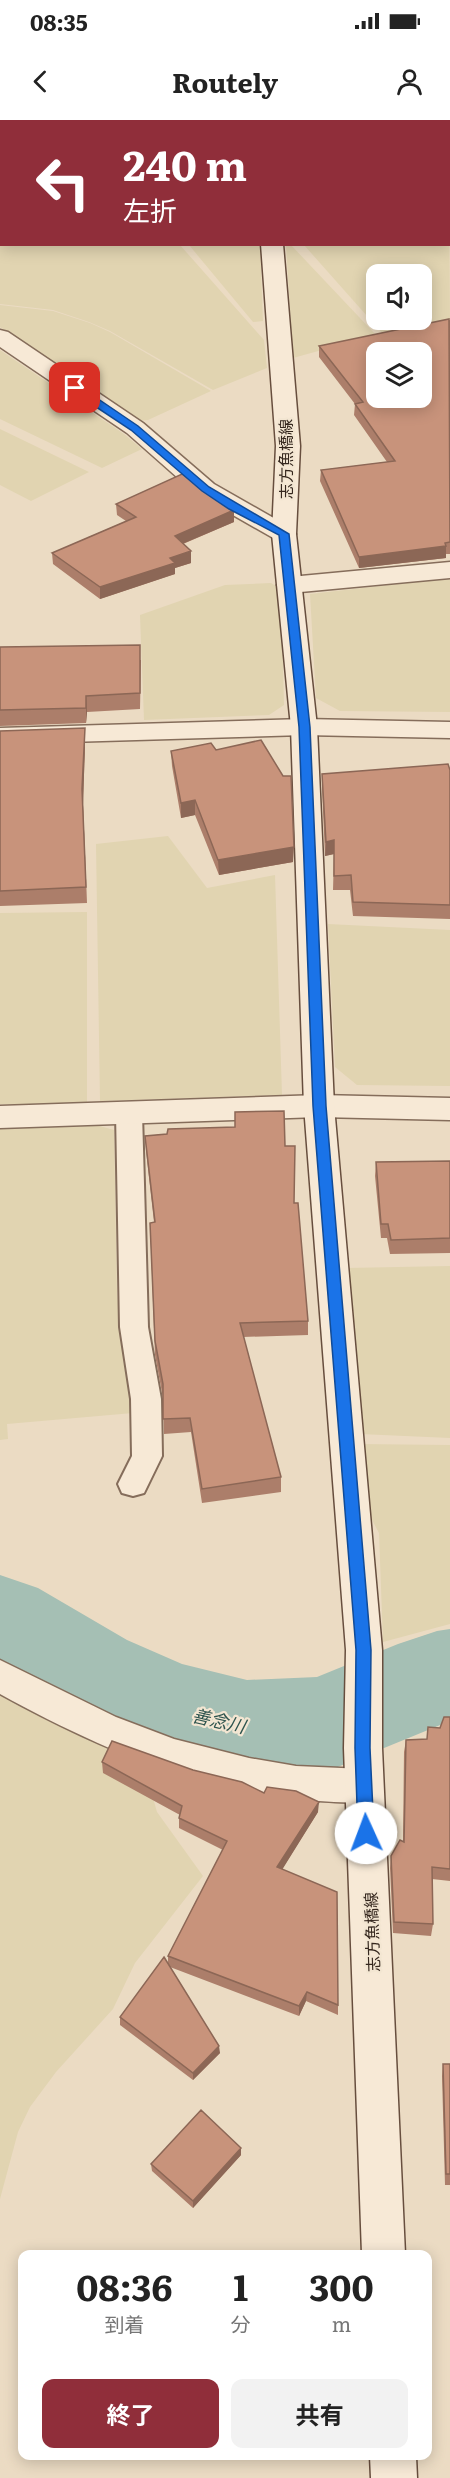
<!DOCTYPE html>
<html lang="ja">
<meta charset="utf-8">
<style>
:root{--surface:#fff;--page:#f2f2f2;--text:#222;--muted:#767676;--accent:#902e3a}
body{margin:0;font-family:Literata,"Noto Sans JP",serif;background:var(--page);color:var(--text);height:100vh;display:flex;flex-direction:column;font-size:22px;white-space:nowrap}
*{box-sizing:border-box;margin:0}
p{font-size:20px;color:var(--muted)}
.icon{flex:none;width:33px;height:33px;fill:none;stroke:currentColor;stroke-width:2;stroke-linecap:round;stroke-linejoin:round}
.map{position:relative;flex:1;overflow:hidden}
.panel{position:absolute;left:18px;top:2130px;width:414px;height:210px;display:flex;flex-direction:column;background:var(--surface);border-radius:12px;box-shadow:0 3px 15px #0003}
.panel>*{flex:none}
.top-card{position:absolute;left:0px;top:0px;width:450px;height:126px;box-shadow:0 3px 15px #0003;background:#902e3a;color:#fff;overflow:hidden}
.tools{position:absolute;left:366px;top:144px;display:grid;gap:12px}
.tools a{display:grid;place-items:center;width:66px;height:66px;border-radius:12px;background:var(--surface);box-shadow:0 3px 15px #0003;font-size:30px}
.pin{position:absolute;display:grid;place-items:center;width:51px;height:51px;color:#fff;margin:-26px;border-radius:12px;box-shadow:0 3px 9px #0006}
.me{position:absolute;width:66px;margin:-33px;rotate:358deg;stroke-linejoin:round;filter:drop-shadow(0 0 4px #0008)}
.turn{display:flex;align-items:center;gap:21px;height:126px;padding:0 24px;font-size:27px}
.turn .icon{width:78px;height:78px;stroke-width:2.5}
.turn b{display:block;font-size:42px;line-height:51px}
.eta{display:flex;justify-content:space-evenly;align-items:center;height:102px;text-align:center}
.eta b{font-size:36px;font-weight:700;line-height:42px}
.primary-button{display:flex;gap:12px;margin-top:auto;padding:12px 24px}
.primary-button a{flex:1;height:69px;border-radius:12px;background:var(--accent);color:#fff;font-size:24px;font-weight:700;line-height:69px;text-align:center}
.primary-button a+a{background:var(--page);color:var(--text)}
.status{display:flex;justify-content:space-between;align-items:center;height:42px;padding:0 30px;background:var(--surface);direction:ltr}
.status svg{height:16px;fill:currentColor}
header{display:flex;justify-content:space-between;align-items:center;height:78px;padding:0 24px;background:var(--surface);font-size:27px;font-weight:700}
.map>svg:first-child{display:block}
.farmland{fill:#e1d4b1;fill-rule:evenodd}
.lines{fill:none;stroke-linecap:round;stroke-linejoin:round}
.river{fill:#a5bfb4;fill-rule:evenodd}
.service-casing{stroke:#856d5b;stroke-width:4}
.minor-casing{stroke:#856d5b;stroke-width:3}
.secondary-casing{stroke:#674e3e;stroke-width:3}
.service{fill:#f7e9d6;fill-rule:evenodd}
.minor{fill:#f7e9d6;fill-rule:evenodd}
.secondary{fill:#f7e9d6;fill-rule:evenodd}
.wall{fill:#ac7e6a}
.shaded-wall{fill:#8c6756}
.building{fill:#c8937b;stroke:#8c6756;stroke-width:1.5;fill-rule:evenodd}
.route{fill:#1a73e8;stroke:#114b97;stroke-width:1.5}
.labels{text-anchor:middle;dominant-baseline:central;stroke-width:4.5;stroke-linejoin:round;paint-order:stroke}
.street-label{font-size:16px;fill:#35271e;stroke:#f3e6d2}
.water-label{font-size:18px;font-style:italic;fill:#2e544e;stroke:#f3e6d2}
</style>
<div class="status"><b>08:35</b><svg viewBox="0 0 49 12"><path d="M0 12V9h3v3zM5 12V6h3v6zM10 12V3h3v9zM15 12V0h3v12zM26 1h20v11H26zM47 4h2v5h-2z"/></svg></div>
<header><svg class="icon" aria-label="back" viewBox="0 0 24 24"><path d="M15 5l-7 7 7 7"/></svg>Routely<svg class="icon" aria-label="person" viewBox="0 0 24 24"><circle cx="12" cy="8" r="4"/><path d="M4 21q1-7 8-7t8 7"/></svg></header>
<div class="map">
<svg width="450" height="2358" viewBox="0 0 450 2358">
<rect width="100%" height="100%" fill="#ebdbc3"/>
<path class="farmland" d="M0 43 2 124 180 125 264 220 267 248 213 270 110 211 89 202 53 190 0 184Z
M449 52 450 205 383 214 304 125 448 124ZM376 154H422V200H376Z
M189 125H260L263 201 253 202Z
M286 125H291L376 215 293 238Z
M0 185 53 191 90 203 110 212 211 271 148 300 138 301 0 207Z
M0 230 124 314 142 329 102 348 0 299Z
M0 309 89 352 31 381 0 365Z
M450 458V592L340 591 316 578 310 474Z
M271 463 281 469 284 585 269 595 144 600 140 495 225 465Z
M168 716 207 768 275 755 282 975 100 981 96 724Z
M87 792V985L0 984V793Z
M328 804 450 810V966L357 965 335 947Z
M96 1005 114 1010 117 1173 123 1240 133 1293 7 1304 8 1319 0 1320V1008Z
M450 1146V1318L360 1314 346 1148Z
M358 1324 450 1325V1504L383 1522 379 1413 363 1383Z
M0 1574 72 1610 142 1639 157 1692 203 1756 135 1843 113 1889 56 1952 30 1987 18 2012 0 2079Z"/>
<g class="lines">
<path class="river" d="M0 1455 38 1468 127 1520 182 1544 247 1560 317 1557 398 1524 437 1511 450 1509V1601L323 1653 247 1656 166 1634 127 1620 49 1586 0 1555Z"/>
<g class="service-casing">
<path id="service" d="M129 984 138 986 142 993 148 1207 161 1279 162 1336 144 1373 133 1376 122 1373 118 1364 132 1336 131 1279 120 1207 116 993 120 986Z"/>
</g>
<g class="minor-casing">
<path id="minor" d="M0 210 8 212 143 303 214 364 293 409 296 414 293 419 284 421 275 419 196 374 127 313 0 227Z
M450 442V458L290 473 281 470 277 465 281 460 290 457Z
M304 599 450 602V618L304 615 0 624V608Z
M319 975 450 978V1000L319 997 0 1008V986Z
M0 1540 116 1597 174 1619 249 1638 296 1646 364 1649 378 1654 383 1666 378 1678C359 1685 339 1682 319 1681 206 1675 98 1628 0 1574Z"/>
</g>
<g class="secondary-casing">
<path id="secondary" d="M261 124H283L300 326 296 414 317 607 334 986 382 1530V1628L405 2134H362L344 1628 346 1530 304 986 291 607 272 414 276 326Z
M370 2336H416L417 2358H371Z"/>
</g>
<use href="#service" class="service"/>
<use href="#minor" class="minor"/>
<use href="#secondary" class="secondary"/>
</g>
<path class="wall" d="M450 200V434H446V438L359 448 320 361 321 350 387 342 354 295 355 284 319 237V226Z
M116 384 234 390V402L183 424 191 443 175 448V454L100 479 53 444 52 433 126 401 117 395Z
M0 527 141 540 140 589 87 592 86 603 0 606Z
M0 611 85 624 83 685 87 783 0 786Z
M216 630 293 742 219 755 195 695 181 698 172 646 171 631Z
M450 650V799L353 796 350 770H333L334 734 325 736 322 668V654Z
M235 992 285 1026 294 1083 308 1201V1215L243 1217 281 1357V1372L202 1383 191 1312 164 1314 163 1278 155 1235 150 1103 154 1102 146 1031 145 1016 235 1007Z
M450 1041V1133L390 1134 387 1118H381L375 1056 376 1042Z
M450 1597V1761L432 1759 433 1804 431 1816 393 1813 390 1748 391 1736 403 1721 404 1632 406 1620 427 1619 440 1608Z
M102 1642 193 1650 264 1673 318 1692 282 1749 338 1885V1895L306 1881 299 1896 170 1847 220 1933 193 1960 120 1905V1897L168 1843V1836L223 1730 179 1708V1698L180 1695 103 1653Z
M443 1944H450V2065H445L442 1956Z
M241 2035 193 2088 152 2051 151 2044Z"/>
<path class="shaded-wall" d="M277 0H285V2H267Z
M448 14H450V25H448Z
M234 390V402L175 427V416Z
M446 426V438L359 448V437Z
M191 431V443L175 448V454L100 479V467L170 438Z
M86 576 87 592 86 603Z
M85 608V624L83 685 87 783 82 669Z
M195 680V695L181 698V683Z
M334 720V734L325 736 326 722Z
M294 727 293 742 219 755 218 740Z
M319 1682 318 1692 277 1758V1747Z
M307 1872 306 1881 299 1896V1886Z
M219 1926 220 1933 193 1960V1953Z
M241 2028V2035L193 2088V2081Z"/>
<path class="building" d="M12 0H277L267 2H13Z
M285 0H450V14H448V2H286Z
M449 199 450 422 445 423 446 426 359 437 321 350 395 341 355 284 363 282 319 226ZM376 232H422V278H376Z
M182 354 234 390 175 416 191 431 170 438 175 443 100 467 52 433 136 397 116 384Z
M140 525V573L86 576V588L0 590V527Z
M85 608 82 669 86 767 0 771V611Z
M261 620 283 656H291L294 727 218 740 195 680 181 683 171 631 211 623 216 630Z
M448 644 450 650V785L353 782 351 755 334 756V720L326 722 322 654Z
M284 991 285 1026H295L294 1083H298L308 1201 240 1203 281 1357 202 1369 190 1298 163 1299V1264L155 1221 150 1103 155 1102 145 1016 167 1014 168 1009 235 1007V992Z
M450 1041V1118L391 1120 388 1104H381L376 1042Z
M444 1597H450V1749L432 1747 433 1804 394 1802 391 1736 400 1720 404 1722 406 1620 427 1619 428 1607 440 1608Z
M112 1621 193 1650 242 1662 264 1673 267 1667 296 1671 319 1682 277 1747 337 1772 338 1885 307 1872 299 1886 168 1836 227 1721 179 1698 182 1686 102 1642Z
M164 1837 219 1926 193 1953 120 1897Z
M443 1944H450V2054H446Z
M201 1990 241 2028 193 2081 151 2044Z"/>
<path class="route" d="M72 266H79L138 306 209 367 289 414 310 607 326 986 371 1530 370 1628 374 1713 372 1718 366 1720 361 1718 358 1713 355 1628 356 1530 313 986 299 607 279 415 229 389 202 371 131 310 72 271Z"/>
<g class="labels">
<g class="street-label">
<text transform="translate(285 339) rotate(-90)">志方魚橋線</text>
<text transform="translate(371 1812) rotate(-92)">志方魚橋線</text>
</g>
<g class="water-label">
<text transform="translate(219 1600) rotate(13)">善念川</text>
</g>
</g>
</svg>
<div class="tools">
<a><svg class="icon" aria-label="sound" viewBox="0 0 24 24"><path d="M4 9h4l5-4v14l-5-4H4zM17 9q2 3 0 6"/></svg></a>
<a><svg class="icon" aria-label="layers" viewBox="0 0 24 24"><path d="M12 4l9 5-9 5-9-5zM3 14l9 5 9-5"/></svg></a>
</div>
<div class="pin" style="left:75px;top:268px;background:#d93025"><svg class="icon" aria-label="arrive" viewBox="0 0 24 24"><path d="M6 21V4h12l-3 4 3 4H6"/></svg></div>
<svg class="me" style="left:366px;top:1713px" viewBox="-20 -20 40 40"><circle r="19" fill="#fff"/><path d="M0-13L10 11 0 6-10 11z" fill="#1a73e8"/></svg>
<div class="top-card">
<div class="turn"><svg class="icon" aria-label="left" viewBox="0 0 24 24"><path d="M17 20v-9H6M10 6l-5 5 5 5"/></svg><div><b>240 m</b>左折</div></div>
</div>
<section class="panel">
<div class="eta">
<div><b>08:36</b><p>到着</p></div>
<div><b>1</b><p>分</p></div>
<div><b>300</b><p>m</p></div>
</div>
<div class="primary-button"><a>終了</a><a>共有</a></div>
</section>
</div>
